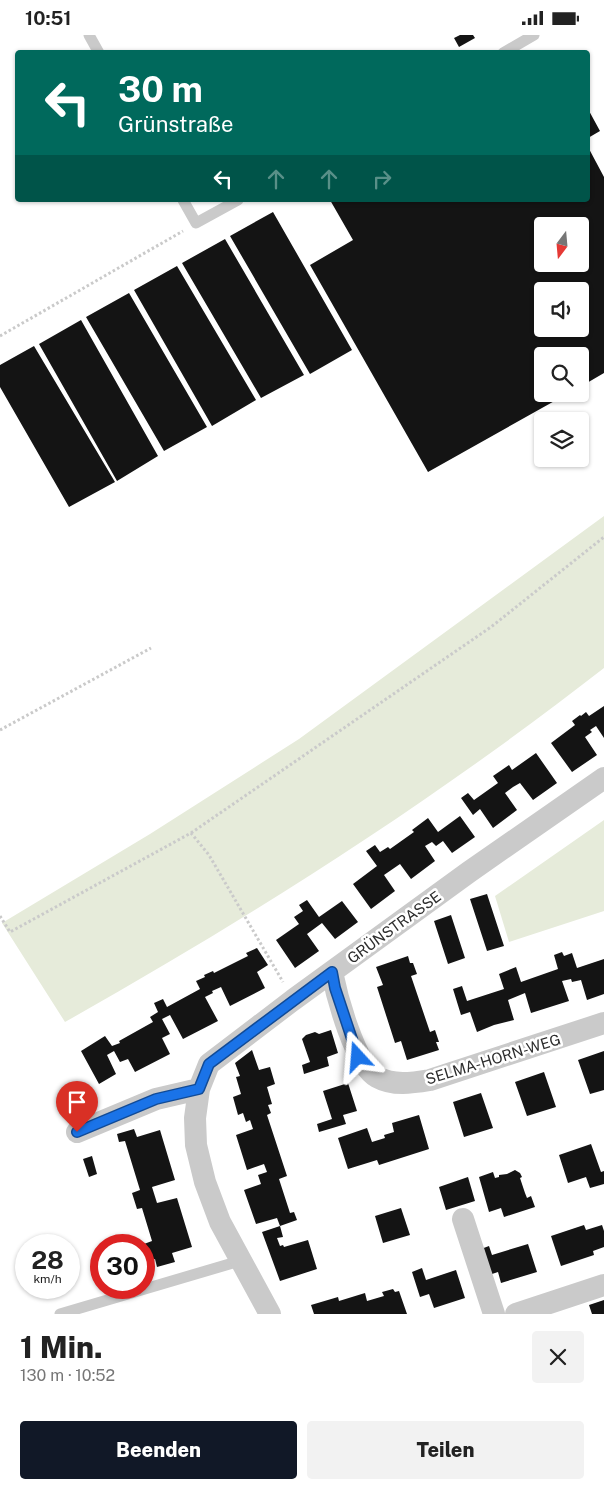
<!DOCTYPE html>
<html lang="de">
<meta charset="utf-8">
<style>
:root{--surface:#fff;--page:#f2f2f2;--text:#222;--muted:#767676;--accent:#111827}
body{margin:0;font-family:"Public Sans",sans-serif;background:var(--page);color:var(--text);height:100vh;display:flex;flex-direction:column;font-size:19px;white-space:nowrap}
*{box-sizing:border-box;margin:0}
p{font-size:16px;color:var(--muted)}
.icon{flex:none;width:28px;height:28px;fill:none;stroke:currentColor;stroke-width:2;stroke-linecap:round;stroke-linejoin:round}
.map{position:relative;height:1279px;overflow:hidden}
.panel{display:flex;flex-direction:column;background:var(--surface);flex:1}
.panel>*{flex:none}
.hud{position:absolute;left:15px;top:15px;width:575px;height:152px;border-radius:5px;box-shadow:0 1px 4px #0004;background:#00695c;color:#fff;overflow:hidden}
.needle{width:32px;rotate:196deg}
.buttons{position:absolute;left:534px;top:182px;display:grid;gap:10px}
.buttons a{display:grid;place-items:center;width:55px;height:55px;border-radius:5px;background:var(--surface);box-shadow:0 1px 4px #0004;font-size:25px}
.speed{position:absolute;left:15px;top:1199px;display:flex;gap:10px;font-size:25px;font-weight:700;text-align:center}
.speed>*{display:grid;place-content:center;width:65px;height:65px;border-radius:50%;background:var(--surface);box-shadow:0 1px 4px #0004;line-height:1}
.speed small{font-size:12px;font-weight:400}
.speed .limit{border:8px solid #d22;background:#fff;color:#111}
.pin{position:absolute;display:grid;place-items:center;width:42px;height:42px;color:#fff;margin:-51px -21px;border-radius:50% 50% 50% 0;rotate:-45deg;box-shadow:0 0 5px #0007}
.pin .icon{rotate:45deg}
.me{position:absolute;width:55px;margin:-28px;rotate:341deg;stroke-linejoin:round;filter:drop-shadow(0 0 4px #0008)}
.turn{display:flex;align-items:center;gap:18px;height:105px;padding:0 20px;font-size:22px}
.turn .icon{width:65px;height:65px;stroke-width:2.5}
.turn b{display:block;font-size:35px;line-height:42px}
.lanes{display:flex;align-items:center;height:48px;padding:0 20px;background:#0003;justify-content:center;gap:25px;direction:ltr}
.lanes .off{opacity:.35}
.round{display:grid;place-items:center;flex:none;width:52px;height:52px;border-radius:5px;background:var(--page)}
.head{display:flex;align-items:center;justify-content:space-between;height:85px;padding:0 20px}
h1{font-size:30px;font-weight:800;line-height:38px}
.action{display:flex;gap:10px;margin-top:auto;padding:10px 20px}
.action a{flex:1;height:58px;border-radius:5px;background:var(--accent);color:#fff;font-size:20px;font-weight:800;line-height:58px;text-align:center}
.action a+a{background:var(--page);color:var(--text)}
.status{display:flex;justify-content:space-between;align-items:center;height:35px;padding:0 25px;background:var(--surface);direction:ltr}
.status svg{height:14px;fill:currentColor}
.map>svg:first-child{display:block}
.green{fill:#e6ebda}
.building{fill:#141414;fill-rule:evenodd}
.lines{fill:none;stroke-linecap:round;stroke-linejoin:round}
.path{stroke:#cacaca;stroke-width:3;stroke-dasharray:2.5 2.5;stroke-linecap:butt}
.lane{stroke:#cacaca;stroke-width:11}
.street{stroke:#cacaca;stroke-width:22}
.route-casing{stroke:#114b97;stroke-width:12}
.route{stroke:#1a73e8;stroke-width:9}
.labels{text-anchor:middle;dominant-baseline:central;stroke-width:5;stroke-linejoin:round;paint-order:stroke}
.street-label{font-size:15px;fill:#2d2d2d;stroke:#fff}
</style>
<div class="status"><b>10:51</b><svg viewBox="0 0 49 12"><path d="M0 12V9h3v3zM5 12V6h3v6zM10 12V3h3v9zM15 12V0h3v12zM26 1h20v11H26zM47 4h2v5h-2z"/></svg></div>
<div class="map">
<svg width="604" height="1279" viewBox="0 0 604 1279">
<rect width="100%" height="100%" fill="#fff"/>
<path class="green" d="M604 481V633C435 765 252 882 65 987L2 888 150 799 299 704Z
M604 785V876L509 907 495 861Z"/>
<path class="building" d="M460 0H473L475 3 459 12 454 3Z
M588 74 600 96 588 103Z
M588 112 604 142V338L580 352V321H542V359H567L428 437 310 230 353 205 330 165H588ZM542 191H580V229H542ZM542 256H580V294H542Z
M273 177 352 315 310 339 230 201Z
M225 204 304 340 261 363 182 228Z
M177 231 256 365 212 391 134 255Z
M129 258 207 392 164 416 86 282Z
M81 285 158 421 117 446 39 309Z
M34 311 115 447 69 472 0 352V330Z
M604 671V703L596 691 590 695 592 697 585 702 597 720 572 737 551 708 575 690 572 686 580 680 581 681 586 677 589 681Z
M536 718 557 748 533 765 520 748 513 752 505 758 517 775 493 793 480 774 473 780 461 763 468 758 474 765 498 748 493 741 509 730 512 735Z
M460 781 475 802 452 818 443 806 436 811 432 807 425 811 435 826 411 844 400 829 384 840 395 856 371 874 353 849 377 831 366 816 375 810 380 817 388 812 390 814 414 797 412 795 428 783 438 797Z
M487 859 504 911 487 916 470 864Z
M307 865 319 882 342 866 358 887 335 904 322 888 307 899 319 916 295 933 276 905 299 889 294 882 303 876 299 870Z
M451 880 465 923 448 929 434 886Z
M257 913 268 930 257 937 265 953 230 971 221 952 212 956 213 958 205 962 218 986 183 1004 170 980 162 984 170 999 162 1003 170 1019 135 1037 128 1024 120 1027 114 1016 107 1020 116 1039 99 1049 81 1016 105 1001 112 1011 120 1008 119 1006 153 987 150 982 158 977 154 968 163 964 167 972 200 954 196 946 205 942 204 940 213 936 214 938 248 921 246 918Z
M562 917 564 921 572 918 577 933 604 924V959L587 965 581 945 572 947 571 944 562 946 569 966 531 978 525 958 508 965 514 985 494 990 477 997 470 977 461 980 453 954 462 951 467 966 504 954 499 939 516 932 521 947 558 934 554 920Z
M408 921 410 928H413L417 939 411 941 430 997 435 995 439 1007H436L439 1015 407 1025 401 1006 395 1008 377 952 383 950 376 932Z
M331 995 338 1018 327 1022 329 1031 304 1039 302 1030 310 1027 302 1004 306 1000 315 997 319 999Z
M252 1015 259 1035 270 1032 275 1049 267 1052 272 1069 268 1070 271 1078 267 1080 287 1141 279 1144 290 1178 294 1177 297 1185 280 1191 277 1183 256 1189 244 1155 261 1149 258 1140 267 1137 264 1129 247 1135 236 1100 253 1094 250 1085 246 1087 243 1078 238 1080 233 1062 241 1059 236 1042 240 1041 235 1028Z
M604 1016V1055L590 1059 578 1025Z
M544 1037 556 1072 527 1081 515 1047Z
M348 1048 357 1076 343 1080 346 1089 319 1097 317 1089 332 1084 323 1056Z
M481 1058 493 1093 464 1102 453 1067Z
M419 1080 429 1114 379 1130 377 1125 348 1134 338 1103 367 1093 372 1107 385 1103 384 1100 394 1097 392 1088Z
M134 1094 137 1102 160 1095 175 1145 152 1152 157 1168 177 1163 192 1212 172 1218 175 1227 157 1232 155 1224 148 1226 144 1209 152 1206 142 1173 137 1174 132 1158 140 1155 125 1106 119 1107 117 1099Z
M591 1109 601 1137 604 1136V1149L590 1153 586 1142 568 1148 559 1120Z
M92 1121 97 1139 89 1142 83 1124Z
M515 1135 520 1138 522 1142 520 1143 525 1158 527 1163 531 1161 535 1172 504 1182 501 1173 489 1177 479 1142 493 1137 495 1143 499 1142V1140L507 1139Z
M468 1142 475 1166 446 1175 439 1152Z
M401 1173 410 1200 383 1208 375 1181Z
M584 1190 586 1195 602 1190 604 1196V1212L593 1216 594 1220 561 1231 551 1201Z
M280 1191 283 1202 277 1203 280 1211 283 1210 284 1212 308 1205 317 1234 280 1246 262 1197Z
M528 1209 537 1237 501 1248 498 1237 489 1240 481 1214 489 1211 492 1220Z
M422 1233 426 1245 456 1235 465 1263 434 1273 429 1259 420 1262 412 1237Z
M393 1254 395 1257 399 1256 407 1279H314L311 1270 338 1262 339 1266 365 1258 367 1266 384 1261 382 1257Z
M604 1265V1279H592L589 1270Z"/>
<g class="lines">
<path class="path" d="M0 301 183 196
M0 695 151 613
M191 798 491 592 604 502
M0 881 10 897 191 798 209 820 283 947"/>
<path class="lane" d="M89 0 99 18
M503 18 534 0
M183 165 196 188 238 165
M60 1279 243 1225"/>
<path class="street" d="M332 937C337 962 355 1030 377 1042 393 1051 412 1048 430 1045L604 988
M77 1097 156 1064 199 1054
M463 1184 494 1279
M270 1279 220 1187 205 1147 196 1110 195 1083 199 1054 209 1029 293 965 469 837 604 743
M516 1279 604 1250"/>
</g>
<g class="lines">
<g class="route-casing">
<path id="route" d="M77 1097 156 1064 199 1054 209 1029 332 937 335 953 358 1022"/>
</g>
<use href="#route" class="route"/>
</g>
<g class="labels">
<g class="street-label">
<text transform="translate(394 892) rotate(-36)">GRÜNSTRASSE</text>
<text transform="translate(493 1024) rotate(-17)">SELMA-HORN-WEG</text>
</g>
</g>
</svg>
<div class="buttons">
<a><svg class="needle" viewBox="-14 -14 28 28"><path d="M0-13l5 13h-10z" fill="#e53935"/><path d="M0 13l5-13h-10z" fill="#767676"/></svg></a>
<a><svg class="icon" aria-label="sound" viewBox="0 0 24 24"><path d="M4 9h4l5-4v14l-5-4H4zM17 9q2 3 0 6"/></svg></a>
<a><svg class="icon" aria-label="search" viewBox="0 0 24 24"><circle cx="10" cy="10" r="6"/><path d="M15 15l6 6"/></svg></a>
<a><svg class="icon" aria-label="layers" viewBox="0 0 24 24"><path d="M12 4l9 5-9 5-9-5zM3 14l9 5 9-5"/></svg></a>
</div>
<div class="speed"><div>28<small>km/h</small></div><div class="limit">30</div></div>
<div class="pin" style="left:77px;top:1097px;background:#d93025"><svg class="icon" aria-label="arrive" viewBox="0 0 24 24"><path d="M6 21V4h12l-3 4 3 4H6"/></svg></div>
<svg class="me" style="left:358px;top:1022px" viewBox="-20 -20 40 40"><path d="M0-17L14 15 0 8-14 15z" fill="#1a73e8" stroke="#fff" stroke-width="4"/></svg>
<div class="hud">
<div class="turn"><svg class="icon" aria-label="left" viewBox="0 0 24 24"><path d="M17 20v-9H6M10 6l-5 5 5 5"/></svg><div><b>30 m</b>Grünstraße</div></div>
<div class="lanes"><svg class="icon" aria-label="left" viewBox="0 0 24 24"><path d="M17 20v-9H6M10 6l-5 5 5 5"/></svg><svg class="icon off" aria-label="ahead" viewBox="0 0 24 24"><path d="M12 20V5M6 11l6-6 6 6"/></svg><svg class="icon off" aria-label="ahead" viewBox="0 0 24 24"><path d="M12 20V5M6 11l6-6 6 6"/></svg><svg class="icon off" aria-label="right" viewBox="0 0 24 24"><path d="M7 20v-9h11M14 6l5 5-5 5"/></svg></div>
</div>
</div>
<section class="panel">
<div class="head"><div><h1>1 Min.</h1><p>130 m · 10:52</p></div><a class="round"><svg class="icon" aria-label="close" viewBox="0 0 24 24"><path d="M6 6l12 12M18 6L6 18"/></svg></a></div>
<div class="action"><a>Beenden</a><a>Teilen</a></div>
</section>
